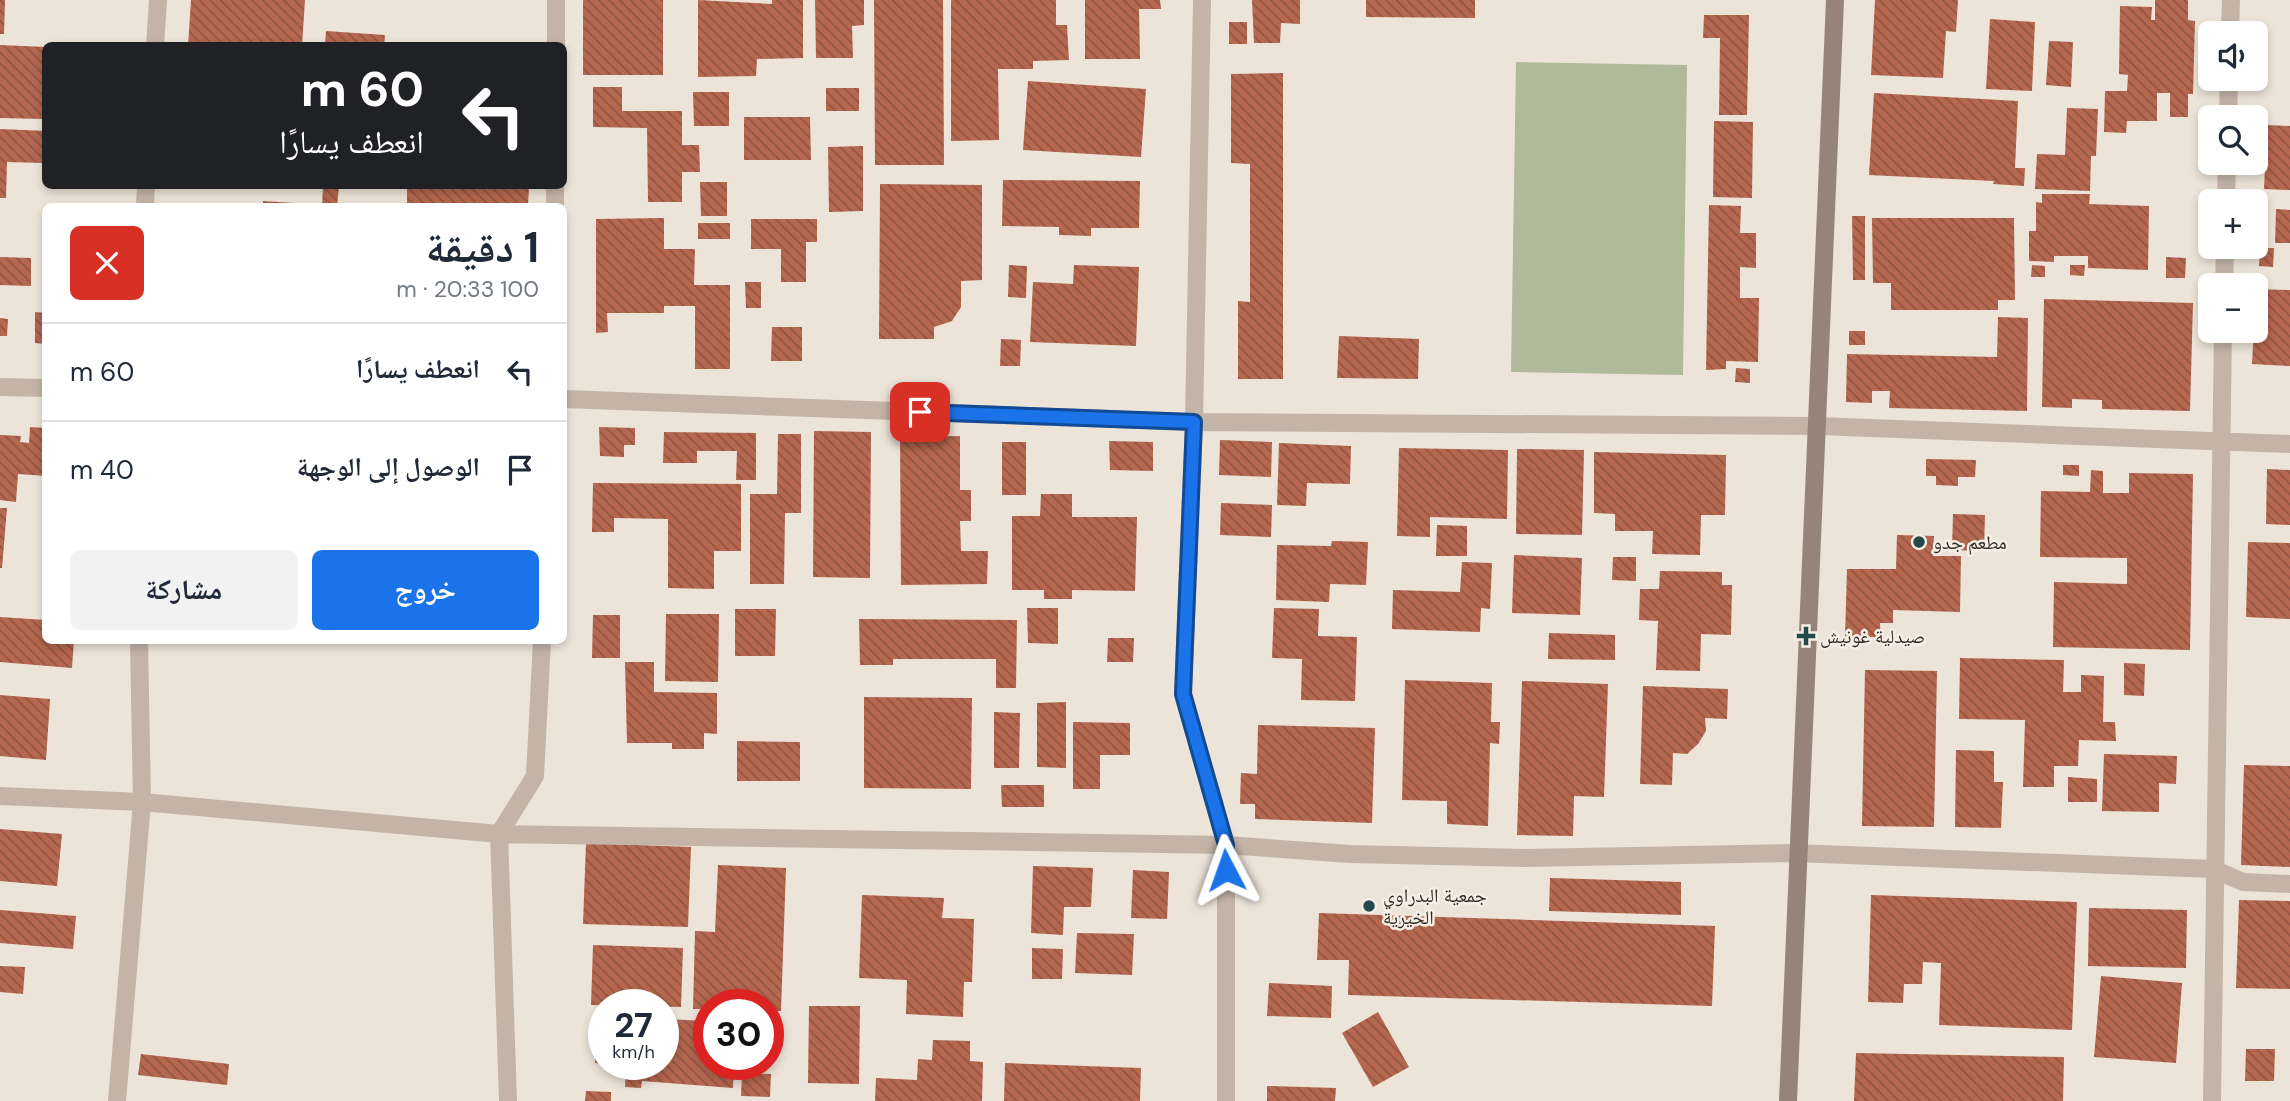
<!DOCTYPE html>
<html lang="ar">
<meta charset="utf-8">
<style>
:root{--surface:#fff;--page:#f2f2f3;--text:#1f2937;--muted:#747a83;--line:#e0e1e3;--accent:#1a73e8}
body{margin:0;font-family:"DM Sans","Noto Naskh Arabic",sans-serif;background:var(--page);color:var(--text);direction:rtl;height:100vh;display:flex;flex-direction:column;font-size:26px;white-space:nowrap}
*{box-sizing:border-box;margin:0}
p{font-size:23px;color:var(--muted)}
.icon{flex:none;width:38px;height:38px;fill:none;stroke:currentColor;stroke-width:2;stroke-linecap:round;stroke-linejoin:round}
.map{position:relative;flex:1;overflow:hidden;direction:ltr}
.details{position:absolute;left:42px;top:203px;width:525px;height:441px;display:flex;flex-direction:column;background:var(--surface);border-radius:10px;box-shadow:0 4px 10px #0003;direction:rtl}
.details>*{flex:none}
.top-card{position:absolute;left:42px;top:42px;width:525px;height:147px;border-radius:10px;box-shadow:0 4px 10px #0003;direction:rtl;background:#202124;color:#fff;overflow:hidden}
.fabs{position:absolute;left:2198px;top:21px;display:grid;gap:14px}
.fabs a{display:grid;place-items:center;width:70px;height:70px;border-radius:10px;background:var(--surface);box-shadow:0 4px 10px #0003;font-size:35px}
.speed{position:absolute;left:588px;top:989px;display:flex;gap:14px;font-size:35px;font-weight:700;text-align:center}
.speed>*{display:grid;place-content:center;width:91px;height:91px;border-radius:50%;background:var(--surface);box-shadow:0 4px 10px #0003;line-height:1}
.speed small{font-size:18px;font-weight:400}
.speed .limit{border:10px solid #d22;background:#fff;color:#111}
.pin{position:absolute;display:grid;place-items:center;width:60px;height:60px;color:#fff;margin:-30px;border-radius:14px;box-shadow:0 4px 10px #0006}
.me{position:absolute;width:77px;margin:-38px;rotate:356deg;stroke-linejoin:round;filter:drop-shadow(0 0 5px #0008)}
.turn{display:flex;align-items:center;gap:24px;height:147px;padding:0 28px;font-size:32px}
.turn .icon{width:91px;height:91px;stroke-width:2.5}
.turn b{display:block;font-size:49px;line-height:60px}
.round{display:grid;place-items:center;flex:none;width:74px;height:74px;border-radius:10px;background:var(--page)}
.overview{display:flex;align-items:center;justify-content:space-between;height:119px;padding:0 28px}
h1{font-size:42px;font-weight:700;line-height:52px}
.button{display:flex;gap:14px;margin-top:auto;padding:14px 28px}
.button a{flex:1;height:80px;border-radius:10px;background:var(--accent);color:#fff;font-size:28px;font-weight:700;line-height:80px;text-align:center}
.button a+a{background:var(--page);color:var(--text)}
ul{padding:0;list-style:none}
li{display:flex;align-items:center;gap:21px;height:98px;padding:0 28px;border-top:2px solid var(--line)}
li div{flex:1}
li b{display:block;font-size:26px}
li em{font-style:normal}
.map>svg:first-child{display:block}
.grass{fill:#b0ba9b}
.building{fill:url(#building-back-hatch)}
.lines{fill:none;stroke-linecap:round;stroke-linejoin:round}
.minor{stroke:#c3b4a7;stroke-width:18}
.secondary{stroke:#968379;stroke-width:18}
.route-casing{stroke:#114b97;stroke-width:18}
.route{stroke:#1a73e8;stroke-width:12}
.poi-dot{fill:#224a4d;stroke:#f6eee5;stroke-width:2.5}
.labels{text-anchor:middle;dominant-baseline:central;stroke-width:5;stroke-linejoin:round;paint-order:stroke}
.poi-label{font-size:19px;fill:#312a26;stroke:#f6eee5;text-anchor:start}
</style>
<div class="map">
<svg width="2290" height="1101" viewBox="0 0 2290 1101">
<defs>
<pattern id="building-back-hatch" width="6" height="6" patternUnits="userSpaceOnUse" patternTransform="scale(1.75)"><rect width="6" height="6" fill="#b5674f"/><path d="M-1 5l2 2M0 0l6 6M5-1l2 2" fill="none" stroke="#945541"/></pattern>
</defs>
<rect width="100%" height="100%" fill="#ede4d9"/>
<path class="grass" d="M1516 62 1687 65 1683 375 1511 372Z"/>
<path class="building" d="M0 0H5L4 34H0Z
M191 0H305L302 46H188Z
M583 0H663V75H583Z
M698 0 772 4V0H803V58L757 59 756 76 698 77Z
M815 0H864V25L852 26 853 58H816Z
M874 0H943L944 165H875Z
M951 0H1056V25H1067L1069 60 1033 61V69H998L999 140 951 141Z
M1085 0H1160L1161 9H1139L1140 59H1085Z
M1252 0H1300V24L1281 23 1280 43H1254Z
M1366 0H1475V18L1366 17Z
M1875 0H1958L1956 32 1946 31 1943 78 1871 75Z
M2155 0H2188V20L2195 21 2193 94H2188V117H2170V93H2157V121H2127L2126 133 2104 132 2105 91H2127L2128 75 2119 74 2120 6 2152 7 2151 20H2155Z
M1704 15H1749L1747 115H1719L1720 38H1703Z
M1990 19 2035 22 2032 91 1986 89Z
M1229 22H1247V44H1229Z
M326 31 385 35 384 46H325Z
M2049 41 2073 42 2071 87 2046 85Z
M0 45 46 47 43 119 0 118Z
M1283 73V379H1238V301L1250 302V164L1231 163V74Z
M1028 81 1146 89 1141 157 1023 150Z
M593 87H622V111H682V145H699L700 172H682V202H648L647 128 593 127Z
M826 88H859V111H826Z
M693 92H729V126H694Z
M1874 93 2018 101 2015 168H2025L2024 186 1993 184 1994 181 1869 175Z
M2067 108 2098 109 2096 156H2091L2090 191 2035 189 2037 154 2065 155Z
M744 117H810L811 160H744Z
M1714 121 1753 122 1752 198 1713 197Z
M2267 125 2290 126V190L2264 189Z
M0 129 46 131 45 163 7 162 6 198H0Z
M863 146V211L829 212 828 147Z
M1003 180 1140 181 1139 228H1091V236L1059 235V227L1002 226Z
M700 182H727V216H701Z
M880 184 982 185V280L961 281V307L952 321 934 327V339H879Z
M323 186H339L337 206H322Z
M407 186H529L528 206H407Z
M2042 194H2090L2089 204 2149 206 2148 270 2088 268V256H2054V262L2029 261V231H2036V202L2042 203Z
M263 201 311 204V206H263Z
M1709 205 1741 206 1740 233H1756V268L1740 267V298H1759L1758 362 1726 361V369L1706 370Z
M2276 209 2290 210V243H2275Z
M1852 216H1865V280H1853Z
M664 218V249H695L694 285H730V369H695V306H664V313H607L608 332 596 333V219Z
M1872 218H2014L2015 300H1998V310H1891V283H1873Z
M751 219H817V242H806V282H781V249H751Z
M698 223H730V239H698Z
M2260 248H2274L2273 267 2259 266Z
M0 257 31 258V286L0 285Z
M2166 257 2186 258 2185 278H2166Z
M1009 265 1027 266 1026 298 1008 297Z
M1074 265 1139 267 1136 346 1030 342 1033 282 1073 284Z
M2032 265 2045 266V277H2031Z
M2070 265H2085L2084 276 2070 275Z
M745 282H761V308H746Z
M2256 289 2290 290V366L2252 364Z
M2044 299 2193 303 2190 411 2102 409V400L2072 399V408L2042 407Z
M35 312 46 313V344L35 343Z
M1998 317 2028 318 2027 411 1889 408 1890 391H1872V403L1846 402 1847 354 1997 357Z
M0 318 8 319 7 336H0Z
M772 327H802V361H771Z
M1849 331H1865V345H1849Z
M1339 336 1419 339 1418 379 1337 378Z
M1001 339 1021 340 1020 366H1000Z
M1736 368 1750 369V383L1735 382Z
M30 427 46 428V476L18 474 16 502 0 500V435L21 436 20 442 29 443Z
M599 427 635 428V445H624V457L600 456Z
M814 431 871 432 870 578 813 577Z
M664 432 756 433V480H736L737 451H697V463H663Z
M778 434H801V513H785L784 584H750V494H777Z
M960 436V490H971V521H960L961 551H988L987 584 901 585 900 437Z
M1220 440 1272 442 1271 477 1219 475Z
M1109 441 1153 442V471L1110 470Z
M1002 442H1026V495H1002Z
M1279 443 1351 446 1350 484 1307 483 1306 506 1277 505Z
M1399 448 1508 450 1507 519 1430 517V537L1397 536Z
M1517 449 1584 450 1582 535 1516 534Z
M1594 452 1726 455 1725 515H1701L1700 555 1652 554 1653 531H1615V514L1594 513Z
M1926 459 1976 460 1975 477H1958V486L1936 485V476H1926Z
M2063 465H2079V476L2063 475Z
M2267 469 2290 470V525L2266 524Z
M2091 470 2103 471V493H2129V473L2193 474 2190 650 2053 647 2054 582 2127 584V558L2040 557 2041 491 2090 492Z
M593 483 741 484V551H714V589L668 588V519L614 518V532H592Z
M1041 494H1072V517H1137L1135 591 1072 590V599H1044V590H1012V516H1040Z
M1221 503 1272 505 1271 537 1220 535Z
M0 508H7L2 568H0Z
M1953 514 1985 515 1984 551 1952 550Z
M1437 525 1467 526V556H1436Z
M1897 535 1934 536 1933 556H1961L1960 612 1893 610V623H1880L1881 637H1845L1847 569H1896Z
M1332 541 1368 542 1366 585 1330 584 1329 602 1276 600 1277 545 1331 546Z
M2248 542 2290 543V619L2246 617Z
M1514 555 1582 558 1580 615 1512 613Z
M1613 557H1636V581L1612 580Z
M1462 562 1492 563 1490 609 1481 608 1480 632 1392 629 1393 590 1460 592Z
M1660 571 1722 572V585H1732L1731 635 1701 634 1700 671 1656 670 1658 621 1639 620 1640 589H1659Z
M1027 608H1058V644L1028 643Z
M1274 608 1319 609 1318 636 1357 637 1355 701 1301 700 1302 659 1272 658Z
M735 609H776L775 656H735Z
M666 614H719L718 682 665 681Z
M593 615H620V658H592Z
M0 617 46 620V640H74L72 668 0 662Z
M859 619 1017 620 1016 688H996V659H893V665H860Z
M1549 633 1615 635V660L1548 659Z
M1108 638H1134L1133 662H1107Z
M1960 658 2064 660 2063 692H2081V675L2104 676 2103 722H2115L2116 741 2079 740 2078 766H2054V787H2023L2025 720 1959 719Z
M625 662H654V692L717 693V734L704 733V749H672V743H627Z
M2124 663 2145 664 2144 696 2124 695Z
M1865 670 1937 671 1934 827 1862 826Z
M1405 680 1492 683 1491 722H1500L1499 744 1490 743 1488 826 1447 824V801L1402 800Z
M1522 681 1608 684 1604 797 1574 796 1573 836 1517 835Z
M1643 686 1728 689 1727 719 1705 718 1706 731 1698 744 1687 754 1673 753 1672 785 1640 784Z
M0 695 50 699 46 760 0 756Z
M864 697 972 698 971 789 864 788Z
M1066 702V768L1037 767V703Z
M994 712 1020 713 1019 768H994Z
M1073 722 1130 723V755H1100V789H1073Z
M1258 725 1375 728 1372 823 1255 819V804H1240L1241 773 1257 774Z
M737 741 800 742V781H737Z
M1956 750 1994 751V782H2003L2001 828 1955 827Z
M2104 754 2177 756 2176 784 2159 783V812L2102 811Z
M2244 765 2290 766V867L2241 865Z
M2068 777 2097 779V802H2068Z
M1001 785H1044V807H1002Z
M0 829 62 834 57 886 0 881Z
M586 843 691 847 688 927 583 924Z
M718 865 786 868 781 1011H768V1004H709V1009H693L695 931 715 932Z
M1033 866 1093 868 1091 907H1064L1063 935 1031 933Z
M1133 870 1169 872 1167 919 1131 918Z
M1550 878 1681 882V915L1549 911Z
M862 895 944 898 942 918 974 919 972 982H964L963 1017 906 1014 907 980 859 978Z
M1871 895 2077 902 2072 1030 1939 1025 1941 963 1923 962 1922 984H1904L1903 1003 1868 1002Z
M2239 900 2290 901V989L2236 988Z
M2089 908 2187 910 2186 968 2088 966Z
M0 910 76 916 73 949 0 943Z
M1319 913 1715 926 1712 1006 1348 995 1349 960H1317Z
M1077 933 1134 934 1132 975 1075 973Z
M593 945 683 948 681 1007 591 1005Z
M1032 948 1063 949 1062 979H1032Z
M0 966 25 967 23 994 0 992Z
M2101 976 2182 983 2176 1063 2094 1057Z
M1269 983 1332 986 1331 1018 1267 1016Z
M809 1006H860L859 1084 808 1083Z
M1378 1012 1409 1067 1373 1087 1342 1033Z
M597 1017H604V1064L595 1063Z
M663 1019 709 1021V1064H734L733 1088 642 1081 641 1088 625 1087 626 1064H663Z
M933 1040 970 1041V1061L983 1062 982 1101H875L876 1078 917 1080 918 1059 932 1060Z
M2246 1049H2275L2274 1081H2245Z
M1856 1053 2064 1057 2063 1101H1854Z
M141 1054 229 1064 227 1085 138 1075Z
M1005 1063 1141 1068 1140 1101H1004Z
M742 1073 771 1074 770 1097 741 1096Z
M1267 1086 1336 1088 1335 1101H1267Z
M586 1091 611 1092V1101H585Z"/>
<g class="lines">
<path class="minor" d="M1202 0 1194 422 1183 694 1226 845V1101
M2230 33 2231 0
M155 46 158 0
M556 46V0
M2228 117 2229 79
M2226 201 2227 163
M145 206 146 186
M555 206V186
M2224 285 2225 247
M0 387 46 388
M564 399 1194 422 1818 426 2290 444
M0 796 142 802 499 834 1226 845 1350 854 1526 858 1796 853 2213 869 2243 882 2290 884
M117 1101 142 802 139 640
M508 1101 499 834 535 776 542 640
M2212 1101 2223 331"/>
<path class="secondary" d="M1788 1101 1835 0"/>
</g>
<g class="lines">
<g class="route-casing">
<path id="route" d="M920 412 1194 422 1183 694 1226 845V870"/>
</g>
<use href="#route" class="route"/>
</g>
<g class="poi-dot">
<circle cx="1919" cy="542" r="7"/>
<path d="M1802.5 625.5h7v7h7v7h-7v7h-7v-7h-7v-7h7z"/>
<circle cx="1369" cy="906" r="7"/>
</g>
<g class="labels">
<g class="poi-label">
<text x="1933" y="542">مطعم جدو</text>
<text x="1820" y="636">صيدلية غونيش</text>
<text x="1383" y="895">جمعية البدراوي<tspan x="1383" dy="22">الخيرية</tspan></text>
</g>
</g>
</svg>
<div class="fabs">
<a><svg class="icon" aria-label="sound" viewBox="0 0 24 24"><path d="M4 9h4l5-4v14l-5-4H4zM17 9q2 3 0 6"/></svg></a>
<a><svg class="icon" aria-label="search" viewBox="0 0 24 24"><circle cx="10" cy="10" r="6"/><path d="M15 15l6 6"/></svg></a>
<a>+</a>
<a>−</a>
</div>
<div class="speed"><div>27<small>km/h</small></div><div class="limit">30</div></div>
<div class="pin" style="left:920px;top:412px;background:#d93025"><svg class="icon" aria-label="arrive" viewBox="0 0 24 24"><path d="M6 21V4h12l-3 4 3 4H6"/></svg></div>
<svg class="me" style="left:1226px;top:870px" viewBox="-20 -20 40 40"><path d="M0-17L14 15 0 8-14 15z" fill="#1a73e8" stroke="#fff" stroke-width="4"/></svg>
<div class="top-card">
<div class="turn"><svg class="icon" aria-label="left" viewBox="0 0 24 24"><path d="M17 20v-9H6M10 6l-5 5 5 5"/></svg><div><b>60 m</b>انعطف يسارًا</div></div>
</div>
<section class="details">
<div class="overview"><div><h1>1 دقيقة</h1><p>100 m · 20:33</p></div><a class="round" style="background:#d93025;color:#fff"><svg class="icon" aria-label="close" viewBox="0 0 24 24"><path d="M6 6l12 12M18 6L6 18"/></svg></a></div>
<ul>
<li><svg class="icon" aria-label="left" viewBox="0 0 24 24"><path d="M17 20v-9H6M10 6l-5 5 5 5"/></svg><div><b>انعطف يسارًا</b></div><em>60 m</em></li>
<li><svg class="icon" aria-label="arrive" viewBox="0 0 24 24"><path d="M6 21V4h12l-3 4 3 4H6"/></svg><div><b>الوصول إلى الوجهة</b></div><em>40 m</em></li>
</ul>
<div class="button"><a>خروج</a><a>مشاركة</a></div>
</section>
</div>
